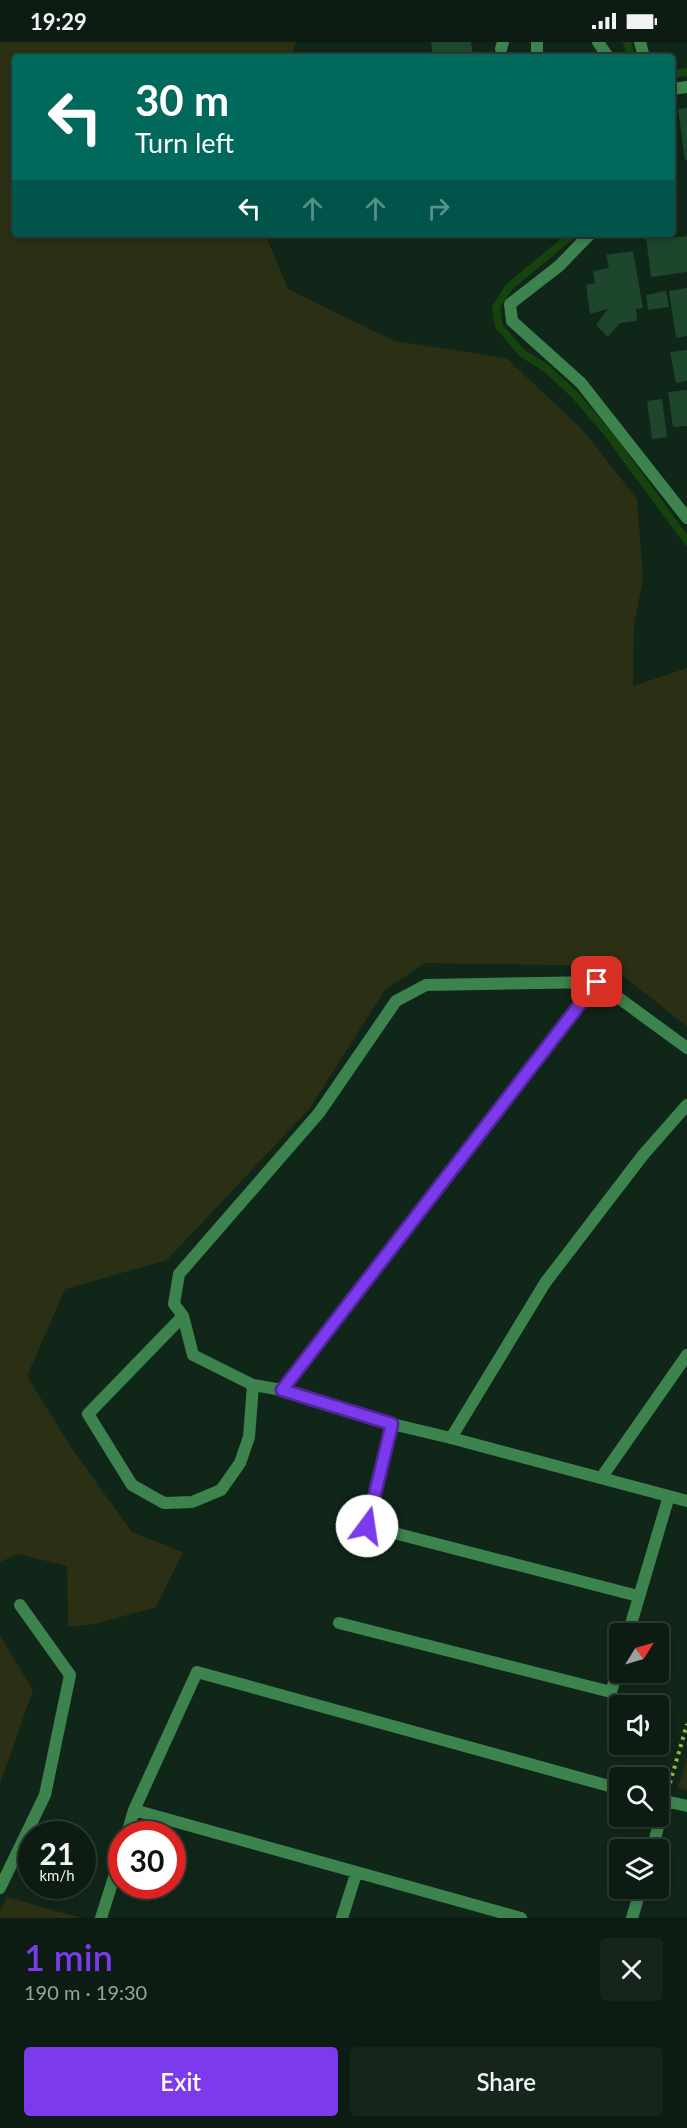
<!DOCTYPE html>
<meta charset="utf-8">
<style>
:root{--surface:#0c1c12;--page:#15251b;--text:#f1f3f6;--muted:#9aa19f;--line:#2c3a32;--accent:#7c3aed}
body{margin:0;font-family:Lato,sans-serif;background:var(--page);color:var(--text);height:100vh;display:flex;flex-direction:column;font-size:22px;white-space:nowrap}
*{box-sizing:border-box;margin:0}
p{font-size:20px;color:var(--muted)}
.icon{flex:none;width:33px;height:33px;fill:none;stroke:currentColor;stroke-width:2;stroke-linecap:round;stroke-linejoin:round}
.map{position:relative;height:1876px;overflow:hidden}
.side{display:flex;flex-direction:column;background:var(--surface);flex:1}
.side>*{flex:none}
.hud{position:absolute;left:12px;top:12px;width:663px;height:183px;border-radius:6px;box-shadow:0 3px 9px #0003,0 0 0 2px var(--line);background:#00695c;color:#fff;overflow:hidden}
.needle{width:39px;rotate:53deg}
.buttons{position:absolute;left:609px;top:1581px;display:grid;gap:12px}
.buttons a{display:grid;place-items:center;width:60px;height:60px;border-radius:6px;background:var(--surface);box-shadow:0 3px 9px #0003,0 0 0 2px var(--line);font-size:30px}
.speed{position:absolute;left:18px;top:1779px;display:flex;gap:12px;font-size:30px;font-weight:700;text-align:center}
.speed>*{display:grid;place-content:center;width:78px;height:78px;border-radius:50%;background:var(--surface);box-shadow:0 3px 9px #0003,0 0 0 2px var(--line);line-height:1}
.speed small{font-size:15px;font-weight:400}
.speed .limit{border:9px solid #d22;background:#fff;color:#111}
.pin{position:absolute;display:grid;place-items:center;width:51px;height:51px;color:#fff;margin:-26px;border-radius:12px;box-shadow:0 3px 9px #0006}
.me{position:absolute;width:66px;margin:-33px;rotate:14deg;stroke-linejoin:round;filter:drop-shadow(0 0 4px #0008)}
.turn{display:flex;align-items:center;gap:21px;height:126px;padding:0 24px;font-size:27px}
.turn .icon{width:78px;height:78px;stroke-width:2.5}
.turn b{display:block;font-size:42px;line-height:51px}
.lanes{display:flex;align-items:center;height:57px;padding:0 24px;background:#0003;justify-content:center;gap:30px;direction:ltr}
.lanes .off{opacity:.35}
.round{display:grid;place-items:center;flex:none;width:63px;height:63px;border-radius:6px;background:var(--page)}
.headline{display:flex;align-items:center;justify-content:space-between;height:102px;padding:0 24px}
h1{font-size:36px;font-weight:600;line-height:45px;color:var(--accent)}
.button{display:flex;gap:12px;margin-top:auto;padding:12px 24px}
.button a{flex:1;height:69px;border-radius:6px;background:var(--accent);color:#fff;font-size:24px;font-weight:600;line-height:69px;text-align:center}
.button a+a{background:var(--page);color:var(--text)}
.status{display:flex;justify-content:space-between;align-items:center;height:42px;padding:0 30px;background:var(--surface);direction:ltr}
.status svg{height:16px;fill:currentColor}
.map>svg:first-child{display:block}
.green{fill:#2b3014}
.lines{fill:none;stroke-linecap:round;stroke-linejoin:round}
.stream{stroke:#16430d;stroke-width:8}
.building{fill:#1d462d}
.path{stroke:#a2b335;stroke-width:4;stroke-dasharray:3 4.5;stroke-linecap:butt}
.service{stroke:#3d834d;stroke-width:12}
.minor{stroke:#3d834d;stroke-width:12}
.route-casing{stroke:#51269a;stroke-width:15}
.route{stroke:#7c3aed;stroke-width:10}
</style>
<div class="status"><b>19:29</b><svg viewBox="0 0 49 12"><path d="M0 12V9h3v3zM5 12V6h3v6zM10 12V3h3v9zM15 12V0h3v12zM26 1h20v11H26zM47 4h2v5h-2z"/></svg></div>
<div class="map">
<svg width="687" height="1876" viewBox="0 0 687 1876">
<rect width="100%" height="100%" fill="#102618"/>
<path class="green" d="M0 0H296L291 15H15V192H265L288 247 394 299 506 316 581 386 637 457 643 537 634 583 633 644 687 626V984L610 924 425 921 384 949 310 1066 167 1218 65 1247 27 1334 73 1408 132 1490 183 1510 156 1565 95 1582 68 1585 67 1524 18 1512 0 1520Z
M0 1594 33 1648 0 1742Z
M687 1716V1748L678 1746Z
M7 1855 81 1876H0V1869Z"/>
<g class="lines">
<path class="stream" d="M627 0 631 15
M672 32 687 30
M573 192 509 245 496 265 499 284 522 311 546 326 574 352 609 393 687 499"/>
</g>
<path class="building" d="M431 0H471L473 15H442V13L433 15Z
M687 66V118H685L678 67Z
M662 193 663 197 687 194V230L651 235 646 195Z
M633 209 643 266 636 267 637 279 620 281 608 295 596 283 608 267 590 272 586 243 595 241 593 229 609 226 606 213Z
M687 246V294L676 296 669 249Z
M666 249 669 265 648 268 646 253Z
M687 308V339L676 341 670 310Z
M687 348V384L673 385 668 350Z
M662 357 667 395 652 397 647 359Z"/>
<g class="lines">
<path class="path" d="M670 1741 687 1682"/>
<path class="service" d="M598 0 608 15
M501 7 503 0
M537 15V0"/>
<path class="minor" d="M640 0 644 15
M672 47 687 45
M590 192 559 224 510 262 512 279 581 341 687 476
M687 1006 597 940 426 943 396 959 319 1071 179 1232 174 1262 183 1274 193 1313 253 1343 282 1348 392 1382 451 1396 687 1459
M183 1274 88 1372 132 1443 164 1461 192 1460 221 1448 240 1421 249 1395 253 1343
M282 1348 597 940
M392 1382 367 1484 638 1554
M451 1396 545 1241 643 1113 687 1063
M601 1436 687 1313
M339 1581 611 1650 620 1621
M628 1592 669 1454
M665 1759 687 1764
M134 1768 521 1876
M127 1792 134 1768 197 1630 620 1747
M652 1808 665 1759 658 1757
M0 1846 45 1753 70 1633 20 1563
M101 1876 122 1810
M342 1876 356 1832
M632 1876 641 1846"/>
</g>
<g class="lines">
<g class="route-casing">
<path id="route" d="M367 1484 392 1382 282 1348 597 940"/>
</g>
<use href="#route" class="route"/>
</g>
</svg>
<div class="buttons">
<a><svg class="needle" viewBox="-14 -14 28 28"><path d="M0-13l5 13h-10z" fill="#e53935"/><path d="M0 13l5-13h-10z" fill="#9aa19f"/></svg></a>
<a><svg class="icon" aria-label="sound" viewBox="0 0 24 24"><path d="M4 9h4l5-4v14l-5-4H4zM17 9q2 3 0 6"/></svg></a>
<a><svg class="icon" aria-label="search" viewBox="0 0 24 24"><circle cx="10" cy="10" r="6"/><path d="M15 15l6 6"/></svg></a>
<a><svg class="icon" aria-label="layers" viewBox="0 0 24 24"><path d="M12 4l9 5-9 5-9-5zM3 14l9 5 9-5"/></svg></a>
</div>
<div class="speed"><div>21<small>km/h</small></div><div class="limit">30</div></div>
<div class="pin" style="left:597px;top:940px;background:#d93025"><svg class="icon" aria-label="arrive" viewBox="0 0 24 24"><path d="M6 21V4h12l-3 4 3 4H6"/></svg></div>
<svg class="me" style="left:367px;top:1484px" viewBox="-20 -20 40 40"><circle r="19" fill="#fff"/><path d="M0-13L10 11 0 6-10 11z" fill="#7c3aed"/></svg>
<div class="hud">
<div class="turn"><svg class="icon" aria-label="left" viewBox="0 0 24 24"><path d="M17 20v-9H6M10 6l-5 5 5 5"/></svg><div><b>30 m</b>Turn left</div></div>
<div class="lanes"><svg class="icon" aria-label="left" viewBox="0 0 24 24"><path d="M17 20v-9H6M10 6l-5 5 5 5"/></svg><svg class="icon off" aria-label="ahead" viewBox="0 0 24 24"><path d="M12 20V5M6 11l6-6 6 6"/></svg><svg class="icon off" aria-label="ahead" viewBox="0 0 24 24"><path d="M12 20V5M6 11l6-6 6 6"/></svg><svg class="icon off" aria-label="right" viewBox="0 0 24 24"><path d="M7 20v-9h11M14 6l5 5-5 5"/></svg></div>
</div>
</div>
<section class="side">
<div class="headline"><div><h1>1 min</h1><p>190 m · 19:30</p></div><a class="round"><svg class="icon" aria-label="close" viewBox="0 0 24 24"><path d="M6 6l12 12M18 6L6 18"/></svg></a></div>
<div class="button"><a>Exit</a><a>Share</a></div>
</section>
